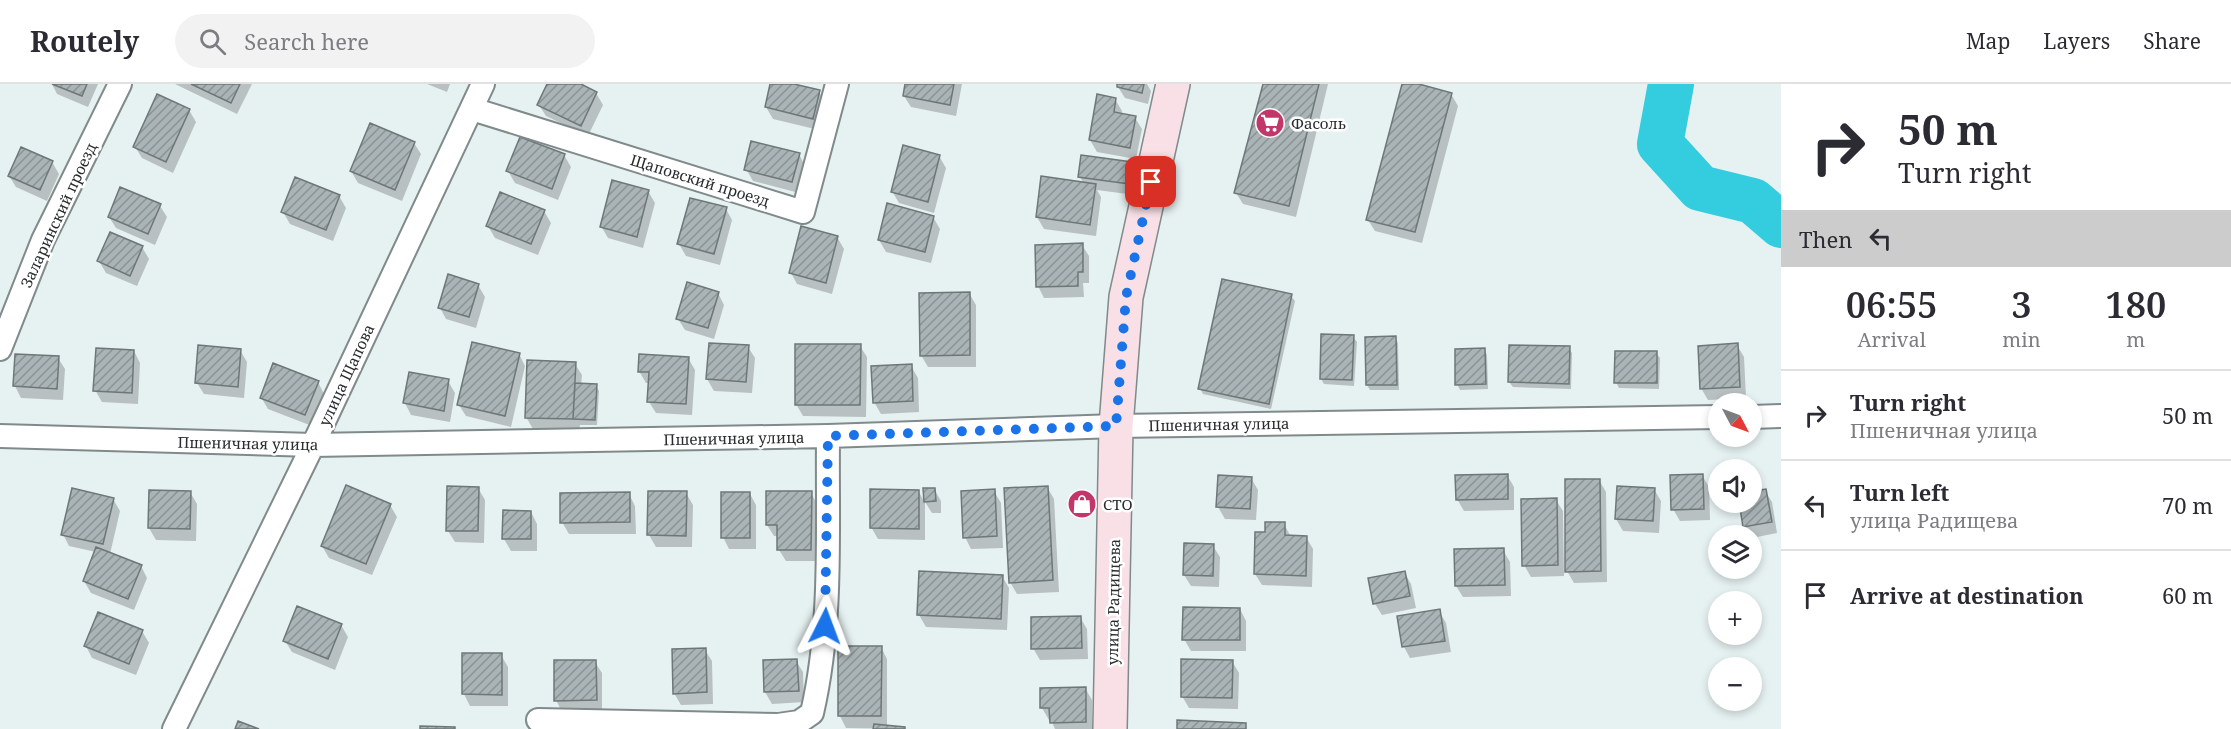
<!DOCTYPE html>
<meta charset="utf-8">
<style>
:root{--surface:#fff;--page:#f2f2f3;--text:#2b2b33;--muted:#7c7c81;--line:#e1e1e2}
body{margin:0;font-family:"Noto Serif",serif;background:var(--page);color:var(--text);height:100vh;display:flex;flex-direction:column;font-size:22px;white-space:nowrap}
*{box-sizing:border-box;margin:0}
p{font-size:20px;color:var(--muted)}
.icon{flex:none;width:33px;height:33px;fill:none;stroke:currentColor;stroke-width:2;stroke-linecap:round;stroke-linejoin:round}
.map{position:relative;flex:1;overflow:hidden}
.sheet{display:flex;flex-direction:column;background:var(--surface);width:450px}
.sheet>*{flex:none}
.banner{background:#fff;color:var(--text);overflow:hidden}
.needle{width:39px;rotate:131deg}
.controls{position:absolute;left:1708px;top:309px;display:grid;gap:12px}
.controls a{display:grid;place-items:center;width:54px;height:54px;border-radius:50%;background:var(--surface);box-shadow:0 3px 9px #0003;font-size:30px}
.pin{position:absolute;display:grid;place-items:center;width:51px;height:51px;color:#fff;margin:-26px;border-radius:12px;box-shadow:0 3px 9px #0006}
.me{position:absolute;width:66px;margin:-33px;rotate:3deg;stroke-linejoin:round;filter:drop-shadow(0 0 4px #0008)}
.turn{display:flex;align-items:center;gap:21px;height:126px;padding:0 18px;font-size:27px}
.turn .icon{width:78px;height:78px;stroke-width:2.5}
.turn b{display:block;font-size:42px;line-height:51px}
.then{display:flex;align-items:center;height:57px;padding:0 18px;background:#0003;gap:12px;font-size:22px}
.eta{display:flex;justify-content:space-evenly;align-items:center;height:102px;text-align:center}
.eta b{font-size:36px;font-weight:600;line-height:42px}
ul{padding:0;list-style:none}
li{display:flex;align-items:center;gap:18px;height:90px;padding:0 18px;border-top:2px solid var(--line)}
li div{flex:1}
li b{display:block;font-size:22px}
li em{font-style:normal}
header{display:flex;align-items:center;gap:36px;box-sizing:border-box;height:84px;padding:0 30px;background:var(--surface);border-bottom:2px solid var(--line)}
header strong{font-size:28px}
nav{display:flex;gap:33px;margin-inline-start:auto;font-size:21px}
.search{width:420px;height:54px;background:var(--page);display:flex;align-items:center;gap:15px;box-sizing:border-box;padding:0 21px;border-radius:33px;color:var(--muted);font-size:22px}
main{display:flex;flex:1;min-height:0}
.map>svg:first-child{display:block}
.shadow{fill:#0003}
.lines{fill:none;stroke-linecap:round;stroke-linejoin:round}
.river{stroke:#34ccdf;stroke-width:46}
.building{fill:url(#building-hatch);stroke:#6d7778;stroke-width:1.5}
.street-casing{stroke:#808a8b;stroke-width:26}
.secondary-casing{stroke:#808a8b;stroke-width:36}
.street{stroke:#fff;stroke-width:22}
.secondary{stroke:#f9e0e6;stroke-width:33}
.route{stroke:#1a73e8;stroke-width:10;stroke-dasharray:0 18}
.labels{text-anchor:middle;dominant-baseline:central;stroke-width:5;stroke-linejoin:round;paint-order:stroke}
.poi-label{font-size:15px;fill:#282c2d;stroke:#fff;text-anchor:start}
.street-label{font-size:15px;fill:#282c2d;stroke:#fff}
</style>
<header>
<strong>Routely</strong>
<div class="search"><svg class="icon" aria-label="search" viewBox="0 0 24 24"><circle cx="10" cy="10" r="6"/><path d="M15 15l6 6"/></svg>Search here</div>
<nav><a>Map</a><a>Layers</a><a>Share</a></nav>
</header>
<main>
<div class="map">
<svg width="1781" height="645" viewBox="0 0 1781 645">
<defs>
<pattern id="building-hatch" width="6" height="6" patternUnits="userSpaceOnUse" patternTransform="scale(1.5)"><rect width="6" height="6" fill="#aab4b6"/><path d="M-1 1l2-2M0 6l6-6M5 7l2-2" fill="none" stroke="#8a9394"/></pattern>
</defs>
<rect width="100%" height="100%" fill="#e6f1f2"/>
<path class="shadow" d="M52 0H98L88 23 57 10Z
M175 0H252L237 30Z
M427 0H450L447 8Z
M549 0H577L596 9 603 21 588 52 546 32 539 21Z
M772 0H787L819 8 826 20 819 46 773 35 766 23Z
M907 0H962L956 32 911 23 904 12Z
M1119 0H1147L1151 7 1148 20 1125 14 1118 3Z
M1264 0H1328L1296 133 1243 120 1236 109Z
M1403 0H1413L1451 10 1458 22 1422 159 1375 147 1368 136Z
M1115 15 1122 27 1121 31 1135 34 1142 45 1136 75 1097 68 1090 56Z
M189 26 196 38 173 89 142 74 135 63Z
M414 59 421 70 402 117 358 99 351 87Z
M799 70 805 82 799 109 753 97 746 85Z
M564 71 571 83 558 116 515 99 508 87Z
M939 72 946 84 934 129 899 119 892 107Z
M52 78 59 90 47 117 16 103 9 92Z
M1131 80 1138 91 1135 111 1097 106 1101 113 1096 152 1044 145 1037 133 1084 100 1080 93Z
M648 107 655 119 643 164 608 154 601 142Z
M339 112 346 124 333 157 290 140 283 128Z
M160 122 167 133 155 161 116 144 109 133Z
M726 125 732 136 720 181 686 172 679 160Z
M544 127 551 139 538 171 495 154 488 142Z
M933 133 940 145 931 179 886 168 879 156Z
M837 153 844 165 832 210 797 200 791 189Z
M1082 161 1089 172V199H1083L1084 213 1044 214 1038 202Z
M142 163 149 175 137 202 106 189 99 177Z
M478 201 485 213 476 244 446 235 440 224Z
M718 209 724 221 714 255 685 246 678 235Z
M969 209 976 221V283H928L921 271Z
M1291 212 1295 217 1271 325 1203 310 1200 304Z
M1353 253 1357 258 1354 302 1324 300 1321 295Z
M1395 254 1398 259 1399 306H1370L1367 301Z
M1737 261 1744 273 1746 314 1708 316 1701 304Z
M860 262 867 273 866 333 803 332 796 320Z
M748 263 755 274 752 309 714 307 707 295Z
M1569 264 1572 269 1571 305 1513 303 1509 298Z
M1484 265 1487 271 1488 305 1460 306 1457 300Z
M240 266 247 278 244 314 204 310 197 299Z
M134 267 140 279 138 320 102 318 95 306Z
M1656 269 1660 274 1659 305 1619 304 1616 298Z
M519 270 525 282 511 343 466 332 459 321Z
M58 274 65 285 63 316 21 314 15 302Z
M688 274 695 286 692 331 656 329 649 318 650 299H646L639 287Z
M575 280 582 291 581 301 596 302 599 307 597 341H580L579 347 533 345 526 333Z
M911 282 918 294 919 328 881 330 874 318Z
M448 297 455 309 450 338 411 331 405 319Z
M318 298 324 310 312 342 268 325 261 313Z
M1507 391 1514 403V426L1464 427 1457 415Z
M1702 391 1709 403 1710 436 1680 437 1673 425Z
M1251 394 1258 406 1256 436 1225 435 1218 423Z
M1599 396 1606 408 1607 498 1574 499 1567 487Z
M1047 403 1054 415 1059 508 1017 510 1010 498Z
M478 404 485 416 484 459 455 458 448 447Z
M1618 404 1654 405 1661 417 1659 449 1623 447 1616 435Z
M934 405 941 417V429H932L925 418V456L878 455 871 443 919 408 925 419V406Z
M150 407 190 408 197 420 196 457 156 456 149 444Z
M994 407 1001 419 1003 464 971 465 965 453Z
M1765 407 1772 418 1777 449 1752 454 1744 442 1752 418V409Z
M649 408 686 409 693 421 692 463H656L649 451Z
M811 409 817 420V477H786L779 466V452H774L767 441Z
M629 410 635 422 636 450H569L562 438Z
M750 410 756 421V465H729L723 453Z
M113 415 120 427 110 470 141 482 147 494 134 526 91 509 84 497 96 468 69 462 63 450Z
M1556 416 1563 427 1564 492 1531 493 1524 481Z
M390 421 397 433 372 491 329 474 322 462Z
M531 428 537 440V467H511L504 455Z
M1284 440 1291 453H1306L1313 465 1312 503 1262 501 1255 490 1266 450Z
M1213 462 1220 473 1219 503 1191 502 1184 491Z
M1503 466 1510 478 1511 512 1463 513 1456 502Z
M1404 488 1411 500 1416 524 1382 531 1375 520 1370 496Z
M1002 492 1009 504 1007 546 926 543 919 531Z
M1240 525 1246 537V567H1191L1184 555Z
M1439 527 1446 539 1451 568 1410 574 1404 563Z
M1080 533 1087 545 1088 575 1040 576 1033 564Z
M341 541 348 553 335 586 292 568 285 557Z
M142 547 149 559 136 591 92 574 86 562Z
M881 563 887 575V643L904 645 846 644 840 632Z
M705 566 712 577 713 620 681 621 674 609Z
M464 570 501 571 508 583V622H470L464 610Z
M796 577 803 588 804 618 772 620 765 608Z
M1232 577 1239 589 1238 625 1189 624 1182 612Z
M595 578 602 589V628H562L556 616Z
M1085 604 1092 616V645H1055L1051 636H1049L1042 624Z"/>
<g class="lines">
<path class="river" d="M1671 0 1660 60 1700 104 1753 117 1781 141"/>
</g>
<path class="building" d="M52 0H87L82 12Z
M191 0H240L231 19Z
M547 0H581L597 8 581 42 537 21Z
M770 0H794L820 6 813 35 765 23Z
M905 0H954L950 21 903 12Z
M1117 0H1144L1142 9 1117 3Z
M1263 0H1319L1289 122 1234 109Z
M1402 0H1419L1452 9 1415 148 1366 136Z
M157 10 190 25 166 78 133 63Z
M1097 10 1116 14 1114 28 1136 32 1130 64 1089 56Z
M370 39 415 58 395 106 350 87Z
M520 53 565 70 552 105 506 87Z
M751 57 800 69 792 98 744 86Z
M903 61 940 71 928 118 891 108Z
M21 63 53 77 40 106 8 92Z
M1081 71 1132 78 1129 100 1078 93Z
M1041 92 1096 100 1090 141 1036 133Z
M295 93 340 111 326 146 281 128Z
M612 96 649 106 637 153 600 143Z
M120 103 161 120 148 150 108 133Z
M500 108 545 126 531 160 486 142Z
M690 114 727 123 714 170 677 160Z
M887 119 934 132 925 168 878 156Z
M801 142 838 152 826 199 789 189Z
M110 148 143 162 130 192 97 177Z
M1083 159V188H1078V202L1036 203 1035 161Z
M448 190 479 200 469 233 438 224Z
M1222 195 1292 210 1269 320 1198 305Z
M687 198 719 208 708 244 676 235Z
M970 208V271L920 272 919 209Z
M1321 250 1354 251 1352 296 1320 295Z
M1396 252 1397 301H1366L1365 253Z
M472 258 520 269 505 332 457 321Z
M709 259 749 261 746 298 706 295Z
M1738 259 1740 303 1700 305 1698 262Z
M795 260H861L860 321H795Z
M198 261 241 265 238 303 195 299Z
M1509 261 1570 262 1569 300 1508 298Z
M96 264 134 266 132 309 93 307Z
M1485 264 1486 300 1455 301V265Z
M1615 267H1657V299H1614Z
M15 270 59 272 57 305 13 302Z
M639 270 689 273 686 320 647 318 649 288H638Z
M527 276 576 278 573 335 525 334Z
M273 279 319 297 305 331 260 314Z
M912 280 913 317 873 319 871 282Z
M409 288 449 295 444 327 403 319Z
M575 299 597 300 595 336 573 335Z
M1508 390V415L1456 416 1455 391Z
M1703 390 1704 425 1671 426 1670 391Z
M1218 391 1252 393 1250 425 1216 423Z
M1565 395H1600L1601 487 1565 488Z
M346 401 391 420 366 480 321 462Z
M447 402 479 403 478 447H446Z
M1048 402 1053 496 1009 499 1004 404Z
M1617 402 1655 404 1653 437 1615 435Z
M72 404 114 414 103 460 61 451Z
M923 404H935L936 417 924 418Z
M870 405 919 406V445L870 444Z
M995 405 997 452 963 454 961 407Z
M1766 405 1772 438 1743 443 1739 418H1752V407Z
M149 406 191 407 190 445 148 444Z
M648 407H687L686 452 647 451Z
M766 407H812L811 466H777V441H766Z
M630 408V438L560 439V409Z
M721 408H750V454H721Z
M1557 414 1558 481 1522 482 1521 415Z
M503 426 531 427V455H502Z
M1265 438H1285V451L1307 452 1306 492 1254 490 1255 448H1265Z
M1184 459 1214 460 1213 492 1183 491Z
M96 463 142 481 128 515 83 497Z
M1504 464 1505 501 1455 502 1454 465Z
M919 487 1003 491 1001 535 917 531Z
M1405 487 1410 512 1373 520 1368 494Z
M297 522 342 540 328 575 283 557Z
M1183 523 1240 524V556H1182Z
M1440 525 1445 557 1402 563 1397 532Z
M98 528 143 546 129 580 84 562Z
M1081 532 1082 564 1031 565V533Z
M838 562H882L881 632H838Z
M706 564 707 608 673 610 672 565Z
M462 569H502V611L462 610Z
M797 575 799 607 764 608 763 576Z
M1181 575 1233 576 1232 614 1181 613Z
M554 576H596L597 616 554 617Z
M1086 603V638L1050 639 1049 624H1040V604Z
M1177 636 1246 639V645H1177Z
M238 637 259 645H235Z
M874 640 905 643V645H873Z
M420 642 455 643V645H420Z"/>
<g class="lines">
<g class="street-casing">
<path id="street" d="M472 25 803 128 837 0
M0 265 43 156 120 0
M1752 333 1781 332
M0 352 313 361 828 352 1116 342 1719 333
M538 636 778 641 799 638 812 629C833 538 827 444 828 352
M174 645 313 361 483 0"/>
</g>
<g class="secondary-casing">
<path id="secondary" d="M1110 645 1116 342 1126 213 1173 0"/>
</g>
<use href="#street" class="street"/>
<use href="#secondary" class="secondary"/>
</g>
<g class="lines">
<path class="route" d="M825 542 828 352 1116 342 1126 213 1151 98"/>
</g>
<defs>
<g id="supermarket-disc" transform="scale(1.5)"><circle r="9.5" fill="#c23669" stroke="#fff"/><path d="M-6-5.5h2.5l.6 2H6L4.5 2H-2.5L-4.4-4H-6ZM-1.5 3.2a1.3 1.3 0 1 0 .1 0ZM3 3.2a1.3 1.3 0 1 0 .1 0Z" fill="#fff"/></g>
<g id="shop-disc" transform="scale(1.5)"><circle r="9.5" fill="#c23669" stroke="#fff"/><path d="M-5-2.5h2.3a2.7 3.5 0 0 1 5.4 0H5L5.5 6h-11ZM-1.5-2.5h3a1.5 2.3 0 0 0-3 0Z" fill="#fff"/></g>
</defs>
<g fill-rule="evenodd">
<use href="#supermarket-disc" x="1270" y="39"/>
<use href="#shop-disc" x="1082" y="420"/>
</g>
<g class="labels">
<g class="poi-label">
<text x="1291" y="39">Фасоль</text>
<text x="1103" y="420">СТО</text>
</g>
<g class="street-label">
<text transform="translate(700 96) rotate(17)">Щаповский проезд</text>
<text transform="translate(58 131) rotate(-65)">Заларинский проезд</text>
<text transform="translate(346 291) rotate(-65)">улица Щапова</text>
<text transform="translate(1219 340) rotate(-1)">Пшеничная улица</text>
<text transform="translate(734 354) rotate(-1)">Пшеничная улица</text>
<text transform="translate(248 359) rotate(1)">Пшеничная улица</text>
<text transform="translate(1113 518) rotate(-89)">улица Радищева</text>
</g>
</g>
</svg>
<div class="controls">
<a><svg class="needle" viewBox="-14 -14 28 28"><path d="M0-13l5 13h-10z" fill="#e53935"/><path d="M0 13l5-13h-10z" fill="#7c7c81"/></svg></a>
<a><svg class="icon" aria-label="sound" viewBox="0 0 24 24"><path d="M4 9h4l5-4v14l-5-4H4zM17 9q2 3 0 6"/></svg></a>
<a><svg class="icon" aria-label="layers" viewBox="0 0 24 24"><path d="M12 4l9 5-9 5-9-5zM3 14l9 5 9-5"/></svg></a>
<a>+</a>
<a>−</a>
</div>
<div class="pin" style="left:1151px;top:98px;background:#d93025"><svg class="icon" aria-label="arrive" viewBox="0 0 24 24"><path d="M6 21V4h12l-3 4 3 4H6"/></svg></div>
<svg class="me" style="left:825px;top:542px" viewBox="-20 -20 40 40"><path d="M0-17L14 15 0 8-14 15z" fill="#1a73e8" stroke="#fff" stroke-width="4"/></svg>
</div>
<section class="sheet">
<div class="banner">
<div class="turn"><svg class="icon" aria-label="right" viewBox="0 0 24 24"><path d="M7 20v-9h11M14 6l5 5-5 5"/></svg><div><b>50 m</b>Turn right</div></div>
<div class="then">Then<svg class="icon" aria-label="left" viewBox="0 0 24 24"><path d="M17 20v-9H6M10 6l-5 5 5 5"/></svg></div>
</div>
<div class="eta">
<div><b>06:55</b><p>Arrival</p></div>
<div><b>3</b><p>min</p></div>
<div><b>180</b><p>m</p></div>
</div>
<ul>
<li><svg class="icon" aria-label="right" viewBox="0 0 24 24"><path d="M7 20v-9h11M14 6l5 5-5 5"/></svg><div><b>Turn right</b><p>Пшеничная улица</p></div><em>50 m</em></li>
<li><svg class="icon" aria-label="left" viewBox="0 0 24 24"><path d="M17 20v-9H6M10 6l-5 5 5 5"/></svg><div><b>Turn left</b><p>улица Радищева</p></div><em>70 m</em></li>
<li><svg class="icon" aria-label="arrive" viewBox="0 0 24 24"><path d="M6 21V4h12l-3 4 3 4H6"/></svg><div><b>Arrive at destination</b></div><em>60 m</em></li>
</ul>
</section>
</main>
